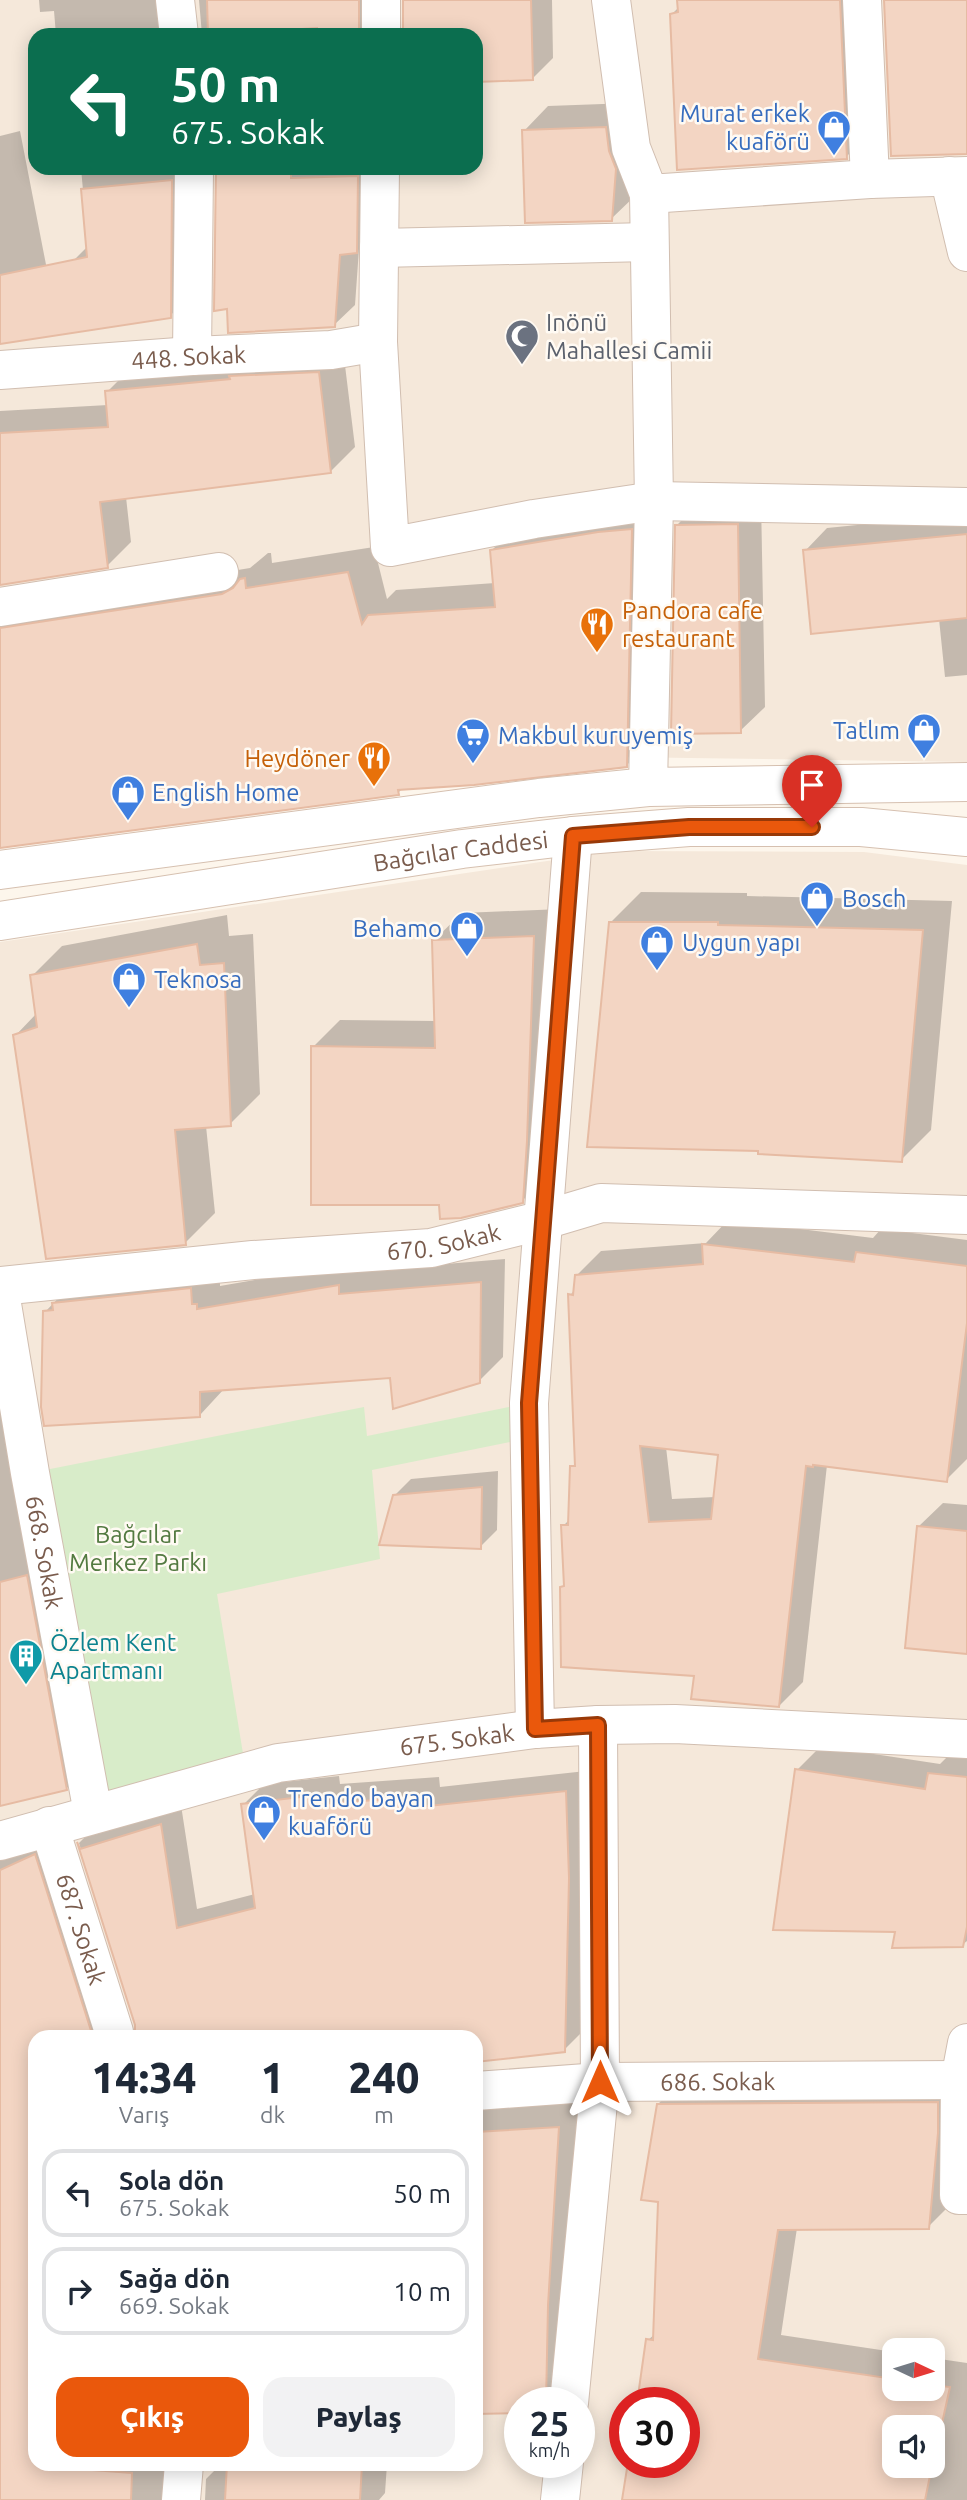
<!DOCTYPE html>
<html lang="tr">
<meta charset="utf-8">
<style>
:root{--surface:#fff;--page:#f2f2f3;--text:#1f2937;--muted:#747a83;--line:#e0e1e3;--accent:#ea580c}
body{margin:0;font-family:Ubuntu,sans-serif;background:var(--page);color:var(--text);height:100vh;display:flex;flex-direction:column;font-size:26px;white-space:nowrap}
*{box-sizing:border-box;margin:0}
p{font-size:23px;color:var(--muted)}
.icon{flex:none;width:38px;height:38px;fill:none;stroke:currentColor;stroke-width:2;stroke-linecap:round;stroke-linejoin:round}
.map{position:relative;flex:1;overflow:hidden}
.sheet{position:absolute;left:28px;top:2030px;width:455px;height:441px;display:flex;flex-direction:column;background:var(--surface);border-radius:21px;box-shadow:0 4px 18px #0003}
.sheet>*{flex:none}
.guide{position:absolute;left:28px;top:28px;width:455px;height:147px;border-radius:21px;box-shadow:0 4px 18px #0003;background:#0b6e4f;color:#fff;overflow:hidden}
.needle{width:46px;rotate:94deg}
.buttons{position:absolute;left:882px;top:2338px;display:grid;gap:14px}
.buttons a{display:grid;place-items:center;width:63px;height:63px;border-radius:14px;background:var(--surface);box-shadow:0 4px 18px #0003;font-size:35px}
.speed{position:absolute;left:504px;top:2387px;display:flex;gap:14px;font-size:35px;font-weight:700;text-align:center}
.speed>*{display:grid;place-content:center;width:91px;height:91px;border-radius:50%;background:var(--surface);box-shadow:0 4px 18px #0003;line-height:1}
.speed small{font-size:18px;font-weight:400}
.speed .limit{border:10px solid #d22;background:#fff;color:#111}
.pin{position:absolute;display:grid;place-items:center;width:60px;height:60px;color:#fff;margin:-72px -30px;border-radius:50% 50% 50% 0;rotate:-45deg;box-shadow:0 0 7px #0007}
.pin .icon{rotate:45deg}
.me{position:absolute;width:77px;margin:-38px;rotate:0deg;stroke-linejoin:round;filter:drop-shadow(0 0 5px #0008)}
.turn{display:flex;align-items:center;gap:24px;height:147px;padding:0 28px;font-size:32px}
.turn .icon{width:91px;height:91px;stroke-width:2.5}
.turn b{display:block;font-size:49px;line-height:60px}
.eta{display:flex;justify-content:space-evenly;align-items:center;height:119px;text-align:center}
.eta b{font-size:42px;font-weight:800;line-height:49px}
.action{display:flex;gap:14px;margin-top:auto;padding:14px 28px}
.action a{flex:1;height:80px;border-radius:21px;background:var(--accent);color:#fff;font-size:28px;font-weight:800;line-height:80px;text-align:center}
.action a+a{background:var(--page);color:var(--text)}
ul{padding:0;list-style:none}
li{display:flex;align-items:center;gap:21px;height:88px;margin:0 14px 10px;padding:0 14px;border:4px solid var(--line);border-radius:21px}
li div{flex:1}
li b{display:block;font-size:26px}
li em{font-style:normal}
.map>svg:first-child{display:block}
.residential{fill:#f5e8da;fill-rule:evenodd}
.green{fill:#d8ecc9}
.shadow{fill:#0003;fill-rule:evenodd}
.building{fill:#f3d5c3;stroke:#e6bba3;stroke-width:2;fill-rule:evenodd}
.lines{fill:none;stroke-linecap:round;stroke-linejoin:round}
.street-casing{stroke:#d1beb0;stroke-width:40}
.secondary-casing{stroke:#d6c0b0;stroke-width:40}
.street{stroke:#fff;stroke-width:38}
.secondary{stroke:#fff;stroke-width:38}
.route-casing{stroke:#983908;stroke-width:18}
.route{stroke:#ea580c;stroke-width:12}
.labels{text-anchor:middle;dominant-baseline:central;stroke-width:5;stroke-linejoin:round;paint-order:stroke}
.shop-label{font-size:24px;fill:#366cbe;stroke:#fffaf3;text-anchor:start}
.worship-label{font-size:24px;fill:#5b616d;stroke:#fffaf3;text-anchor:start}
.street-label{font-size:24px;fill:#7a5c4d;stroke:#fffaf3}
.food-label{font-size:24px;fill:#c56008;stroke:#fffaf3;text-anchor:start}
.park-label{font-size:24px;fill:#537a41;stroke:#fffaf3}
.culture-label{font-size:24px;fill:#0d838f;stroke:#fffaf3;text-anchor:start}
</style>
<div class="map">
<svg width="967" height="2500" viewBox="0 0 967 2500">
<rect width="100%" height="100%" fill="#fdf6ec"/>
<path class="residential" d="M0 0H967V762L617 757 0 842ZM35 35H476V168H35Z
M615 851 864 852 967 865V2500H0V942ZM35 2037H476V2464H35ZM894 2350H933V2389H894ZM520 2403H579V2462H520ZM625 2403H684V2462H625ZM894 2427H933V2466H894Z"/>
<path class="green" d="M529 1403 530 1438 372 1470 380 1559 217 1594 246 1772 93 1813 30 1473 364 1407 367 1436Z"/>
<path class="shadow" d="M39 0H175L192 35H56L54 11 40 12Z
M199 0H379L395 35H202Z
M405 0H552L553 58 532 79 476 80V35H405Z
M678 0H865L871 132 846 157 672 14 679 7Z
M630 103 636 195 611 219 524 131 548 106Z
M20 131 56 316 0 342V136Z
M81 168H192L190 295 170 316 74 260 88 246Z
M218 168H378L377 231 359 249 355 305 334 325Z
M343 349 355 447 331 471 126 497 131 542 107 566 0 583V411L108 405 107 392 131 368Z
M701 501H761L765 707 740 731 677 525Z
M657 504 652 739 626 766 403 788 398 793 0 847V609L250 568 268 553H271L272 563 374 547 387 599 396 590 495 583 492 550 518 524Z
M967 514V675L945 677 939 619 805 551 827 528Z
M641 892 747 893V896L952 901 931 1130 901 1160 611 922Z
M561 909 550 1173 522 1201 441 1204 313 1047 340 1020 436 1021 434 940 462 913Z
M227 915 229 936 253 934 260 1094 230 1124 206 1126 215 1213 185 1243 15 1036 37 1013 32 976 62 946Z
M728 1220 873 1238 881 1229 967 1240V1459L946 1480 827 1465 803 1682 779 1706 696 1674 562 1587 565 1584 563 1526 570 1519 572 1467 577 1463 570 1295 576 1289 577 1275 601 1251 706 1243ZM666 1447 720 1454 715 1497 672 1499Z
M505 1259 503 1357 479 1381 392 1376 224 1389 200 1415 45 1312 69 1287 220 1280V1286L363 1261V1271Z
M0 1312 99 1755 66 1789 0 1804Z
M498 1471 497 1530 480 1547 394 1496 411 1479Z
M943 1503 967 1505V1653L918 1527Z
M821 1746 940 1764 954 1750 967 1751V1941L962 1945 898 1931 797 1770Z
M586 1771 585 2029 564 2050 476 2061V2037H35V2464H180L186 2500H0V1860L56 1835 131 2033H137V2025L79 1843 98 1824 181 1805 197 1909 255 1894 243 1805 264 1784 339 1776 340 1784 439 1777 440 1787Z
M961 2079 952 2203 928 2227 797 2228 781 2335 894 2352V2389H933V2358L967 2363V2500H624L684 2462V2403L648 2340 655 2334 660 2200 658 2104 682 2081ZM894 2427H933V2466H894Z
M585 2101 553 2403H520L476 2412V2107Z
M221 2464H387L385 2493 379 2500H205L206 2479Z"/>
<path class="building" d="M207 0H359V35H317V28L208 35Z
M403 0H531L533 80 476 82V35H403Z
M677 0H840L847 159 677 170 670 14 678 12Z
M884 0H967V154L891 156Z
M606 127 609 151 616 169 612 221 525 223 522 130Z
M216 168H291V178L358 176 357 253 340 255 335 327 228 333 227 309 214 311Z
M172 180 171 318 0 344V275L87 257 81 189Z
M319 372 331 473 100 502 108 568 0 585V433L108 427 105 391 230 379 229 376Z
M738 524 741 733 671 734 675 525Z
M632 529 627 767 474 785 398 790 399 795 0 848V628L222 594 233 588 240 579 245 578 246 588 348 572 362 624 368 615 495 607 490 550 598 532Z
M967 534V618L811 634 803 550Z
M609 922H718V925L923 930 902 1162 758 1154V1151L587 1147Z
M534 936 527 1141 523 1203 461 1218 440 1219 439 1205H311V1046L435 1048 432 940Z
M197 944 200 965 224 963 231 1126 175 1130 186 1245 46 1259 13 1035 37 1027 30 975Z
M702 1244 854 1262 856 1252 967 1266V1323L947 1482 813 1465V1467L806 1466 779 1707 691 1699 694 1676 561 1667 560 1587 564 1586 561 1525H568L570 1466H575L568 1294 573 1295 575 1275 703 1264ZM640 1446 718 1455 711 1519 649 1522Z
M481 1282 480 1383 393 1409 390 1378 200 1392V1417L44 1426 41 1407 43 1311 53 1310 52 1303 191 1288 192 1304H197V1309L339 1285V1294Z
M482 1487 481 1549 379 1545 393 1495Z
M917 1526 967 1531V1654L905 1648Z
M27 1575 67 1790 0 1806V1582Z
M795 1769 925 1789 928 1773 967 1777V1927L963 1947 892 1948 895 1932 773 1930Z
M566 1791 569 1878 565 2052 476 2062V2037H135V2025L77 1842 80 1849 161 1824 177 1928 255 1908 241 1804 318 1795 319 1804 419 1797 420 1807Z
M35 1854 93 2037H35V2464H53V2467L132 2473 131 2500H0V1870Z
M938 2102V2133L929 2229 778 2230 758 2359 894 2379V2389H933V2385L950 2387 933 2464V2427H894V2466H932L925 2500H622L628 2462H684V2403H637L646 2339 653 2340 658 2202 641 2200 657 2104Z
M559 2127 548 2305 546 2403H520V2413L476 2414V2132Z
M227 2464H362L360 2500H225Z"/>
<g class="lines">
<g class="street-casing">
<g id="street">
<path d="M175 0 179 35"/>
<path d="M611 0 631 148 649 194 870 179 967 176"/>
<path d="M862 0 870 179"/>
<path d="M381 35V0"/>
<path d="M380 168 378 342 390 547 534 519 654 501 967 507"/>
<path d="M949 176 967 252"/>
<path d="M379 248 649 242"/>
<path d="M192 356 194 168"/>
<path id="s1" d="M0 370 192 356 331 350 378 342"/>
<path d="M0 607 219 572"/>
<path d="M648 787 654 501 649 194"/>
<path id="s2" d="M0 1286 253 1260 431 1248 544 1220 601 1203 967 1215"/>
<path id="s3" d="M0 1292 30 1473 93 1813"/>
<path d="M535 1729 529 1403 573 836"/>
<path id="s4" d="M49 1826 114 2032"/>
<path id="s5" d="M0 1841 278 1763 535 1729 598 1725 675 1724 967 1739"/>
<path d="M967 2043 960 2080 959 2195H967"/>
<path id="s6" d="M476 2091 600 2082 960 2080"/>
<path d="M569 2403 600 2082 598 1725"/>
<path d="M181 2500 184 2464"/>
<path d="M560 2500 564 2462"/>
</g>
</g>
<g class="secondary-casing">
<g id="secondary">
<path d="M0 870 539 798 648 787 967 782"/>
<path id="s7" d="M0 921 462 849 573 836 689 827H861L967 837"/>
</g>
</g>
<use href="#street" class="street"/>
<use href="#secondary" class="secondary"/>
</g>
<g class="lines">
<g class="route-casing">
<path id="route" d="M600 2082 598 1725 535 1729 529 1403 573 836 689 827H812"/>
</g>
<use href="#route" class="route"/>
</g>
<defs>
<g id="shop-pin" transform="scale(1.75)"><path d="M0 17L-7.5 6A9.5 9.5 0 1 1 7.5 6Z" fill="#3f7fe0" stroke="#fffaf3"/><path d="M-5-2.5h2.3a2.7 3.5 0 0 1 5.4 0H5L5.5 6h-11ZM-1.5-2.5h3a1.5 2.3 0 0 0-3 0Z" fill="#fff"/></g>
<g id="mosque-pin" transform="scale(1.75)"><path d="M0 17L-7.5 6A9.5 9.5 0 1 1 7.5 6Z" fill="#6b7280" stroke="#fffaf3"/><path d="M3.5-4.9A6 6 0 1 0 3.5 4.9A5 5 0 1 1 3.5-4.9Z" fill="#fff"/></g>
<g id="restaurant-pin" transform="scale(1.75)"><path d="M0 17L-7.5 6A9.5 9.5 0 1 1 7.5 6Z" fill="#e8710a" stroke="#fffaf3"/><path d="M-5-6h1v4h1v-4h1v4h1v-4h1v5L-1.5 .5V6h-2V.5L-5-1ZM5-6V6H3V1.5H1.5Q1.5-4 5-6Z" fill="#fff"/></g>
<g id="supermarket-pin" transform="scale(1.75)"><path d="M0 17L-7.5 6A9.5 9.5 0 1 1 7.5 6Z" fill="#3f7fe0" stroke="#fffaf3"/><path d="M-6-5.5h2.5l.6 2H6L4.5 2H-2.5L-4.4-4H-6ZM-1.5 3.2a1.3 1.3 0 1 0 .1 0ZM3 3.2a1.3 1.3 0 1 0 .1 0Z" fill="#fff"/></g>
<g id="building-pin" transform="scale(1.75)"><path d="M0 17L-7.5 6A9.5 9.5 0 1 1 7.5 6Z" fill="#0f9aa8" stroke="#fffaf3"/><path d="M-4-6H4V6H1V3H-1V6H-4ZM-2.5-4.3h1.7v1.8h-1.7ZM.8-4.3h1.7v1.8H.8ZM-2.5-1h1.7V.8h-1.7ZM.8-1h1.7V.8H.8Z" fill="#fff"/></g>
</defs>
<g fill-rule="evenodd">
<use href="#shop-pin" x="834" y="127"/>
<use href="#mosque-pin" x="522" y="336"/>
<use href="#restaurant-pin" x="597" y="624"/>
<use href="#shop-pin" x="924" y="730"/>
<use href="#supermarket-pin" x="473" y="735"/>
<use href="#restaurant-pin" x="374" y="758"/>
<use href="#shop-pin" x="128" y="792"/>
<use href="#shop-pin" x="817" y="898"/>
<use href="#shop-pin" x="467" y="928"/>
<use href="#shop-pin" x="657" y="942"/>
<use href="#shop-pin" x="129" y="979"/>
<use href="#building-pin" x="26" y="1656"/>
<use href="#shop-pin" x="264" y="1812"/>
</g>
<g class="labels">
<g class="shop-label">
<text x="810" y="113" text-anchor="end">Murat erkek<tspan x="810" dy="28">kuaförü</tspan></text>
<text x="900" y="730" text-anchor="end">Tatlım</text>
<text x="498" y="735">Makbul kuruyemiş</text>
<text x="152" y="792">English Home</text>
<text x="842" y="898">Bosch</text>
<text x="442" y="928" text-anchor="end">Behamo</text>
<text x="682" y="942">Uygun yapı</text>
<text x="154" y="979">Teknosa</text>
<text x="288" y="1798">Trendo bayan<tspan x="288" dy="28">kuaförü</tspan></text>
</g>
<g class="worship-label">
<text x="546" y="322">Inönü<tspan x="546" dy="28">Mahallesi Camii</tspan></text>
</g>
<g class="street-label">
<text stroke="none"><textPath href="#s1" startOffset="189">448. Sokak</textPath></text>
<text stroke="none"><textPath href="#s7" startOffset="466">Bağcılar Caddesi</textPath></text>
<text stroke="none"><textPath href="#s2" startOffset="446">670. Sokak</textPath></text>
<text stroke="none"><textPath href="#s3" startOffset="264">668. Sokak</textPath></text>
<text stroke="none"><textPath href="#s5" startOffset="469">675. Sokak</textPath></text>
<text stroke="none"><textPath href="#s4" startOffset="108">687. Sokak</textPath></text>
<text stroke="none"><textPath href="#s6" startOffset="242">686. Sokak</textPath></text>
</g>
<g class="food-label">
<text x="622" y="610">Pandora cafe<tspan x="622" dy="28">restaurant</tspan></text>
<text x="350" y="758" text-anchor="end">Heydöner</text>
</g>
<g class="park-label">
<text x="138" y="1534">Bağcılar<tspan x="138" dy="28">Merkez Parkı</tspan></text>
</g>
<g class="culture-label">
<text x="50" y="1642">Özlem Kent<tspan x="50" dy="28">Apartmanı</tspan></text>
</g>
</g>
</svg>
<div class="buttons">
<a><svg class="needle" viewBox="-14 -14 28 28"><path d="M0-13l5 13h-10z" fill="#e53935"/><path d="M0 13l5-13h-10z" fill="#747a83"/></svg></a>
<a><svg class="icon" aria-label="sound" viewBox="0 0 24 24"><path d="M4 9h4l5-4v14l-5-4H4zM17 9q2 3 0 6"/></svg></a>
</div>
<div class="speed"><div>25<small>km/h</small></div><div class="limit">30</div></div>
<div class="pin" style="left:812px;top:827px;background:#d93025"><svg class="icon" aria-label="arrive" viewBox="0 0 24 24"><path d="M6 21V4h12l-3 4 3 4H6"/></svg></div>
<svg class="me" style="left:600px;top:2082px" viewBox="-20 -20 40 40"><path d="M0-17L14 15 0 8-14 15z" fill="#ea580c" stroke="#fff" stroke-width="4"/></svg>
<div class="guide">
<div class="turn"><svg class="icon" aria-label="left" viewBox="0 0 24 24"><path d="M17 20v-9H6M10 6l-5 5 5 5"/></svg><div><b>50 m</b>675. Sokak</div></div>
</div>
<section class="sheet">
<div class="eta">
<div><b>14:34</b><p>Varış</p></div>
<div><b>1</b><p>dk</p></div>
<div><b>240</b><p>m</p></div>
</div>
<ul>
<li><svg class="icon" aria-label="left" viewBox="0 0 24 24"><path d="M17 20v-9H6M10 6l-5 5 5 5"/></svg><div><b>Sola dön</b><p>675. Sokak</p></div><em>50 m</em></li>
<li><svg class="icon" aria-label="right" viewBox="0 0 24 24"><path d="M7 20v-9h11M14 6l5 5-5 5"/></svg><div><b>Sağa dön</b><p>669. Sokak</p></div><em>10 m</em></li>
</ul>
<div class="action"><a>Çıkış</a><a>Paylaş</a></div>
</section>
</div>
